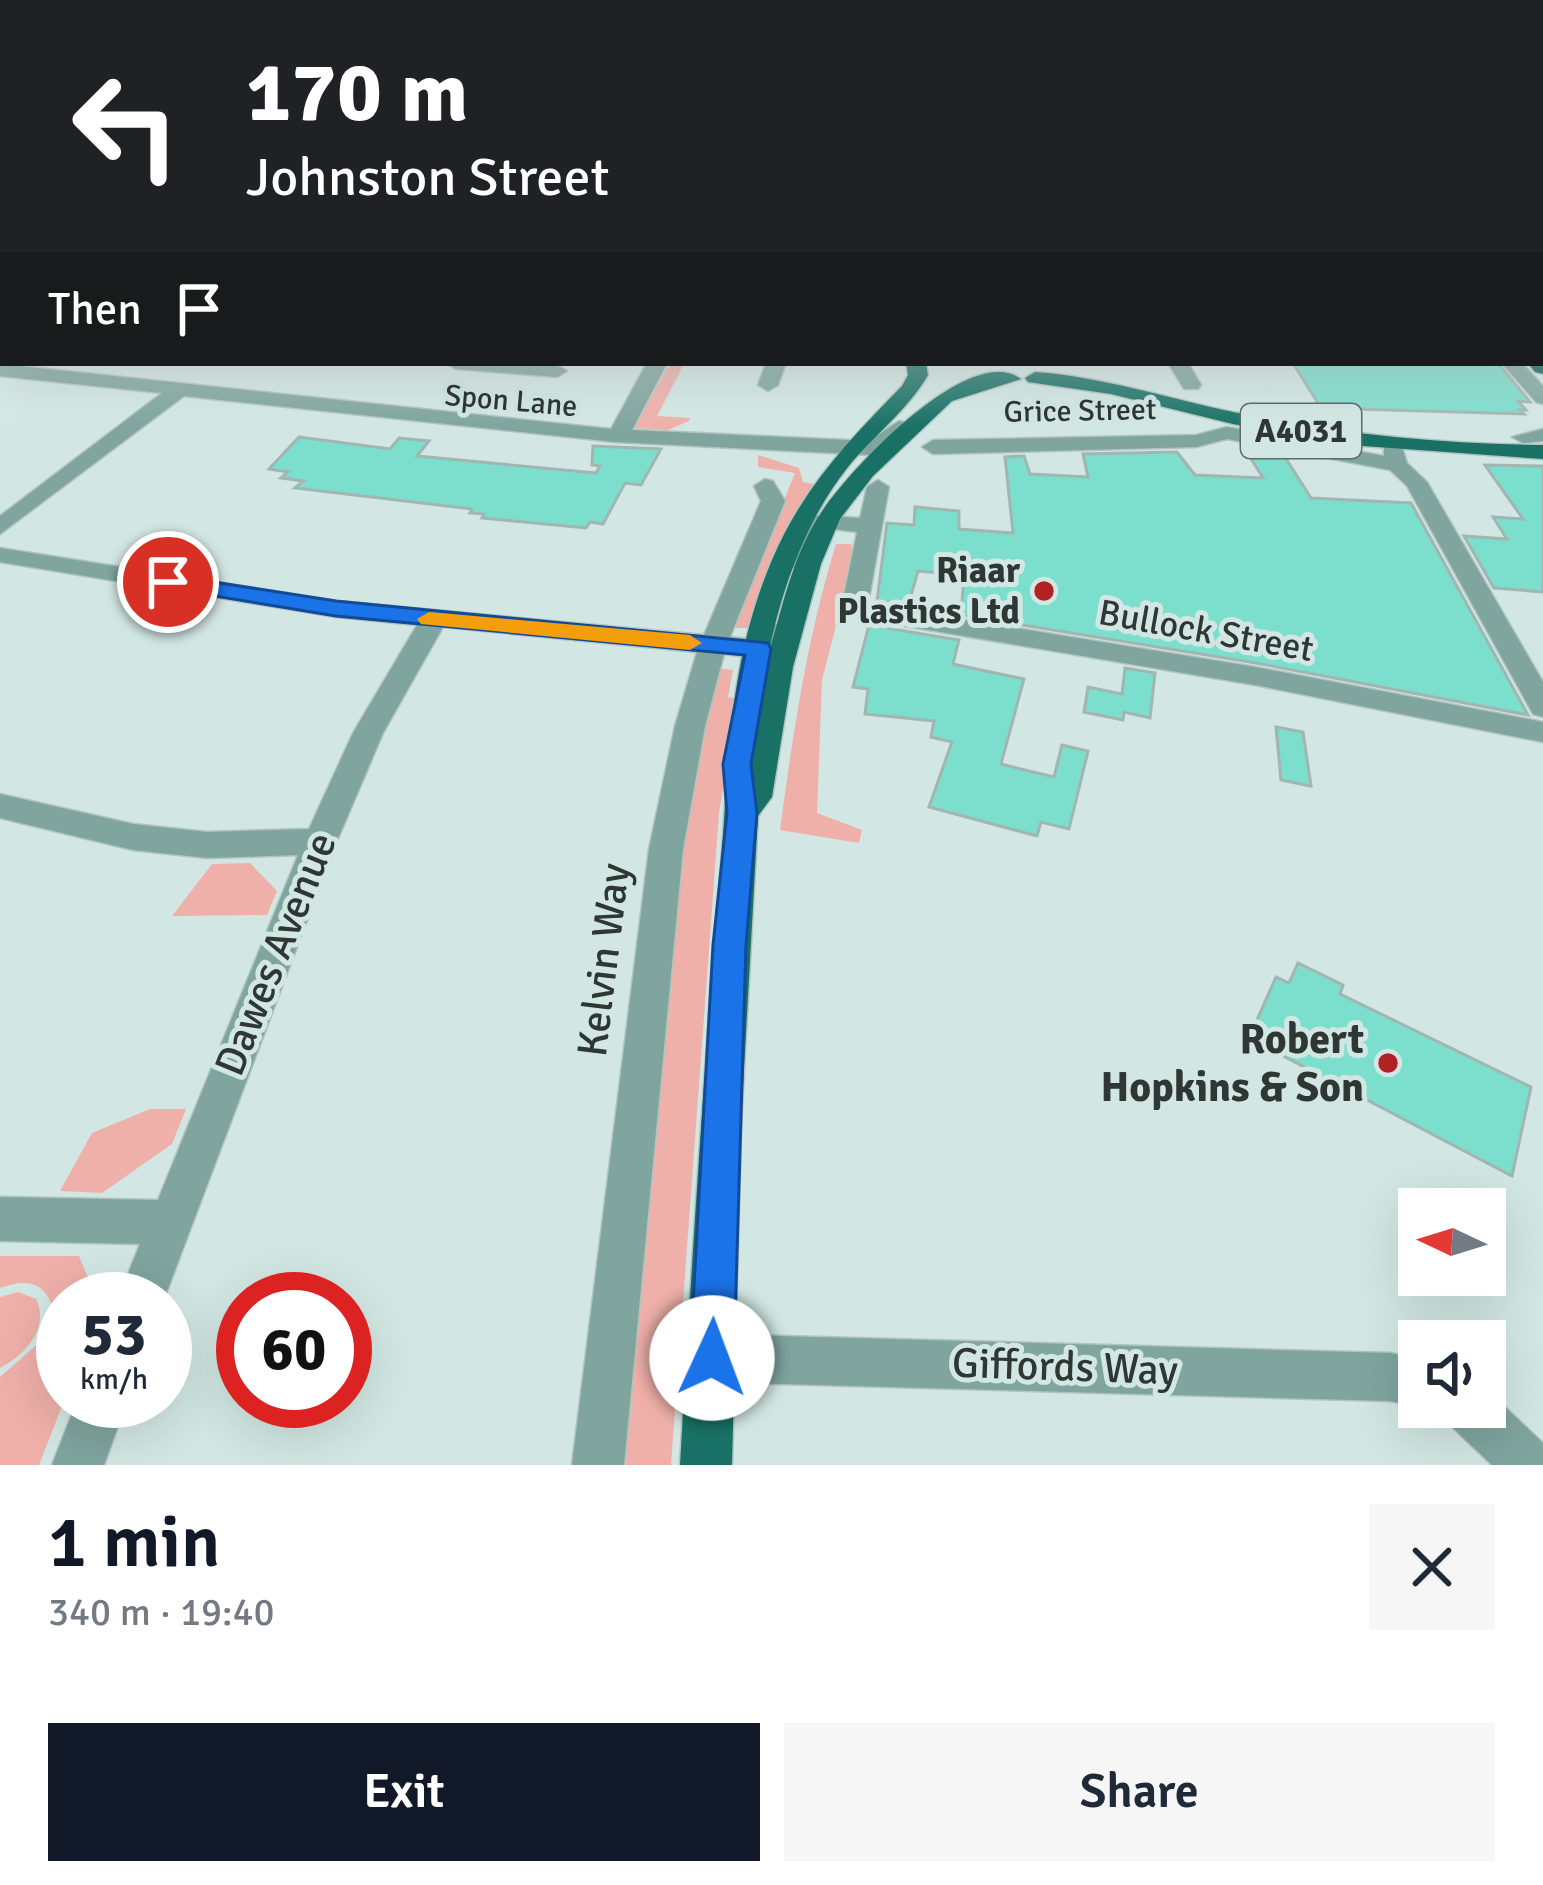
<!DOCTYPE html>
<meta charset="utf-8">
<style>
:root{--surface:#fff;--page:#f6f6f7;--text:#1f2937;--muted:#747a83;--accent:#111827}
body{margin:0;font-family:Signika,sans-serif;background:var(--page);color:var(--text);height:100vh;display:flex;flex-direction:column;font-size:45px;white-space:nowrap}
*{box-sizing:border-box;margin:0}
p{font-size:39px;color:var(--muted)}
.icon{flex:none;width:66px;height:66px;fill:none;stroke:currentColor;stroke-width:2;stroke-linecap:round;stroke-linejoin:round}
.map{position:relative;height:1465px;overflow:hidden}
.details{display:flex;flex-direction:column;background:var(--surface);flex:1}
.details>*{flex:none}
.top-card{position:absolute;left:0px;top:0px;width:1545px;height:366px;box-shadow:0 12px 48px #0002;background:#202124;color:#fff;overflow:hidden}
.needle{width:78px;rotate:274deg}
.controls{position:absolute;left:1398px;top:1188px;display:grid;gap:24px}
.controls a{display:grid;place-items:center;width:108px;height:108px;border-radius:0px;background:var(--surface);box-shadow:0 12px 48px #0002;font-size:60px}
.speed{position:absolute;left:36px;top:1272px;display:flex;gap:24px;font-size:60px;font-weight:700;text-align:center}
.speed>*{display:grid;place-content:center;width:156px;height:156px;border-radius:50%;background:var(--surface);box-shadow:0 12px 48px #0002;line-height:1}
.speed small{font-size:30px;font-weight:400}
.speed .limit{border:18px solid #d22;background:#fff;color:#111}
.pin{position:absolute;display:grid;place-items:center;width:102px;height:102px;color:#fff;margin:-51px;border:6px solid #fff;border-radius:50%;box-shadow:0 3px 12px #0007}
.me{position:absolute;width:132px;margin:-66px;rotate:2deg;stroke-linejoin:round;filter:drop-shadow(0 0 9px #0008)}
.turn{display:flex;align-items:center;gap:42px;height:252px;padding:0 48px;font-size:54px}
.turn .icon{width:156px;height:156px;stroke-width:2.5}
.turn b{display:block;font-size:84px;line-height:102px}
.then{display:flex;align-items:center;height:114px;padding:0 48px;background:#0003;gap:24px;font-size:45px}
.round{display:grid;place-items:center;flex:none;width:126px;height:126px;border-radius:0px;background:var(--page)}
.overview{display:flex;align-items:center;justify-content:space-between;height:204px;padding:0 48px}
h1{font-size:72px;font-weight:600;line-height:90px;color:var(--accent)}
.button{display:flex;gap:24px;margin-top:auto;padding:24px 48px}
.button a{flex:1;height:138px;border-radius:0px;background:var(--accent);color:#fff;font-size:48px;font-weight:600;line-height:138px;text-align:center}
.button a+a{background:var(--page);color:var(--text)}
.map>svg:first-child{display:block}
.green{fill:#efb0a9}
.building{fill:#7cdecd;stroke:#a1b6b1;stroke-width:3}
.lines{fill:none;stroke-linecap:round;stroke-linejoin:round}
.minor-casing{stroke:#b1c4c0;stroke-width:3}
.major-casing{stroke:#b1c4c0;stroke-width:3}
.highway-casing{stroke:#b1c4c0;stroke-width:3}
.minor{fill:#7fa59e;fill-rule:evenodd}
.major{fill:#197166;fill-rule:evenodd}
.highway{fill:#005b51;fill-rule:evenodd}
.route{fill:#1a73e8;stroke:#114b97;stroke-width:3}
.slow{fill:#f59e0b}
.poi-dot{fill:#b22124;stroke:#d2e7e3;stroke-width:4.5}
.labels{text-anchor:middle;dominant-baseline:central;stroke-width:10;stroke-linejoin:round;paint-order:stroke}
.far-street-label{font-size:30px;fill:#2f3735;stroke:#d2e7e3}
.shield{fill:#d2e7e3;stroke:#606c69;stroke-width:3}
.shield-label{font-size:33px;font-weight:bold;fill:#2f3735}
.poi-label{font-size:36px;font-weight:bold;fill:#2f3735;stroke:#d2e7e3;text-anchor:end}
.street-label{font-size:36px;fill:#2f3735;stroke:#d2e7e3}
.near-street-label{font-size:42px;fill:#2f3735;stroke:#d2e7e3}
.near-poi-label{font-size:42px;font-weight:bold;fill:#2f3735;stroke:#d2e7e3;text-anchor:end}
</style>
<div class="map">
<svg width="1543" height="1465" viewBox="0 0 1543 1465">
<rect width="100%" height="100%" fill="#d2e7e3"/>
<path class="green" d="M678 363 714 365 684 364 657 416 690 418 689 421 668 430 634 428 667 368Z
M758 455 799 468 803 482 814 484 799 510 752 628H732L795 473 758 467Z
M836 544H851L854 556 822 680 817 813 862 830 859 843 780 830C793 733 807 638 836 544Z
M717 668 733 670 728 697 738 699 719 813 671 1465H617L690 779Z
M250 863 277 891 267 915 172 916 212 864Z
M150 1109H186L172 1144 102 1193 60 1191 92 1133Z
M0 1256H79L97 1299H63L64 1401 39 1465H0V1377L40 1342 51 1303C42 1279 21 1280 0 1288Z
M18 1292 36 1299C50 1328 25 1355 0 1368V1297Z"/>
<path class="building" d="M1293 363H1498L1530 402 1518 401 1526 410H1520L1524 414 1321 408Z
M299 437 390 449 399 438 429 441 417 456 596 473 600 466 592 465 593 446 661 449 641 485 625 483 603 524 590 522 586 528 482 518 484 514 470 513 472 509 295 488 303 481 281 478 288 472 269 469Z
M1245 449 1283 454 1311 498 1411 503 1528 715 1256 663 961 615 964 575 918 571 908 606 877 601 887 523 914 525 915 507 959 511V529L1013 533 1005 457 1024 456 1030 474 1088 477 1083 454 1177 452 1195 475 1263 478Z
M1485 465 1543 466V592L1494 588 1464 536 1507 539 1493 517 1523 519Z
M869 625 959 640 953 664 1024 679 1001 764 1054 777 1062 745 1088 751 1069 829 1041 822 1037 836 929 807 952 742 931 737 934 721 865 714 868 689 853 687Z
M1125 668 1155 673 1150 718 1124 712 1123 720 1084 712 1088 687 1122 694Z
M1276 727 1303 732 1311 786 1281 780Z
M1298 963 1343 985 1340 994 1531 1087 1512 1176 1249 1038 1276 977 1289 983Z"/>
<g class="lines">
<g class="minor-casing">
<path id="minor" d="M0 232H3V242H0Z
M3 271V281L0 282V272Z
M446 363C480 363 540 353 567 371L557 377 456 369Z
M647 363H667L632 430 869 441 899 421 917 425 896 447 871 455 615 442 184 396 0 534V516L162 393 0 376V364L611 429Z
M766 363H786L778 385 768 391 758 385Z
M1168 363H1188L1201 385 1198 389H1184Z
M1502 363H1522L1543 386V404L1536 402Z
M1227 427 1384 456V441H1400L1407 463 1427 482 1543 682V717L1533 714 1407 486 1390 470 1227 439 1196 447 933 454 922 447 933 440 1196 435Z
M1543 429V441L1523 443 1512 437Z
M765 479 773 481 785 501 730 637 757 640 766 627 776 624 790 633 783 650 759 658 724 654 705 726 683 849 624 1465H572L649 849 675 726 697 652 443 627 383 733 337 841 164 1299H118L140 1244 0 1241V1197L158 1200 298 855 207 858 133 850 0 818V794L133 824 207 832 309 829 353 733 417 625 336 617 0 562V548L336 601 704 635 761 501 754 486Z
M878 480 889 487 868 604 1255 667 1543 722V742L1255 685 845 616 841 610 857 532 824 528 808 563 785 570 772 562 789 553 807 515 860 518 867 487Z
M711 1334 1390 1353 1419 1359 1420 1407 1390 1401 711 1382 694 1375 687 1358 694 1341Z
M1486 1389 1543 1443V1465H1492L1450 1425 1443 1407H1485Z
M77 1401H127L104 1465H52Z"/>
</g>
<g class="major-casing">
<path id="major" d="M906 363H926L928 375C908 410 873 436 848 467 806 519 781 591 768 656 782 609 792 558 819 516 844 475 969 340 1021 379L952 401 873 476 840 519 821 564 793 667 772 797 758 816 741 1124 732 1465H680C691 1273 703 1082 719 891 729 774 725 671 772 560 802 489 849 440 902 386L908 375Z
M1035 372C1103 377 1167 398 1233 412 1335 433 1438 444 1543 445V459L1349 445 1233 424 1111 394 1028 382 1025 378Z"/>
</g>
<g class="highway-casing">
<path id="highway" d="M1542 312H1543V325H1542Z
M1543 357V374L1535 372 1528 363H1542Z"/>
</g>
<use href="#minor" class="minor"/>
<use href="#major" class="major"/>
<use href="#highway" class="highway"/>
</g>
<linearGradient id="sky" x2="0" y2="1"><stop stop-color="#979ab6"/><stop offset="0.52" stop-color="#ebf4f2"/><stop offset="1" stop-color="#ebf4f2" stop-opacity="0"/></linearGradient>
<rect width="1543" height="429" fill="url(#sky)"/>
<path class="route" d="M168 575 336 601 768 643 771 649 751 764 757 813 746 945 734 1358 727 1373 712 1379 696 1373 690 1358 713 945 727 813 723 764 745 655 336 616 160 587 157 582Z"/>
<path class="slow" d="M429 612 690 635 702 643 690 650 421 624 417 619Z"/>
<g class="poi-dot">
<circle cx="1044" cy="591" r="12"/>
<circle cx="1388" cy="1063" r="12"/>
</g>
<g class="labels">
<g class="far-street-label">
<text transform="translate(511 401) rotate(5)">Spon Lane</text>
<text transform="translate(1080 411) rotate(-1)">Grice Street</text>
</g>
<rect class="shield" x="1241" y="404" width="120" height="54" rx="9"/>
<g class="shield-label">
<text x="1301" y="431">A4031</text>
</g>
<g class="poi-label">
<text x="1020" y="570">Riaar<tspan x="1020" dy="41">Plastics Ltd</tspan></text>
</g>
<g class="street-label">
<text transform="translate(1206 631) rotate(10)">Bullock Street</text>
</g>
<g class="near-street-label">
<text transform="translate(276 954) rotate(-68)">Dawes Avenue</text>
<text transform="translate(604 960) rotate(-83)">Kelvin Way</text>
<text transform="translate(1065 1367) rotate(2)">Giffords Way</text>
</g>
<g class="near-poi-label">
<text x="1364" y="1039">Robert<tspan x="1364" dy="48">Hopkins &amp; Son</tspan></text>
</g>
</g>
</svg>
<div class="controls">
<a><svg class="needle" viewBox="-14 -14 28 28"><path d="M0-13l5 13h-10z" fill="#e53935"/><path d="M0 13l5-13h-10z" fill="#747a83"/></svg></a>
<a><svg class="icon" aria-label="sound" viewBox="0 0 24 24"><path d="M4 9h4l5-4v14l-5-4H4zM17 9q2 3 0 6"/></svg></a>
</div>
<div class="speed"><div>53<small>km/h</small></div><div class="limit">60</div></div>
<div class="pin" style="left:168px;top:582px;background:#d93025"><svg class="icon" aria-label="arrive" viewBox="0 0 24 24"><path d="M6 21V4h12l-3 4 3 4H6"/></svg></div>
<svg class="me" style="left:712px;top:1358px" viewBox="-20 -20 40 40"><circle r="19" fill="#fff"/><path d="M0-13L10 11 0 6-10 11z" fill="#1a73e8"/></svg>
<div class="top-card">
<div class="turn"><svg class="icon" aria-label="left" viewBox="0 0 24 24"><path d="M17 20v-9H6M10 6l-5 5 5 5"/></svg><div><b>170 m</b>Johnston Street</div></div>
<div class="then">Then<svg class="icon" aria-label="arrive" viewBox="0 0 24 24"><path d="M6 21V4h12l-3 4 3 4H6"/></svg></div>
</div>
</div>
<section class="details">
<div class="overview"><div><h1>1 min</h1><p>340 m · 19:40</p></div><a class="round"><svg class="icon" aria-label="close" viewBox="0 0 24 24"><path d="M6 6l12 12M18 6L6 18"/></svg></a></div>
<div class="button"><a>Exit</a><a>Share</a></div>
</section>
